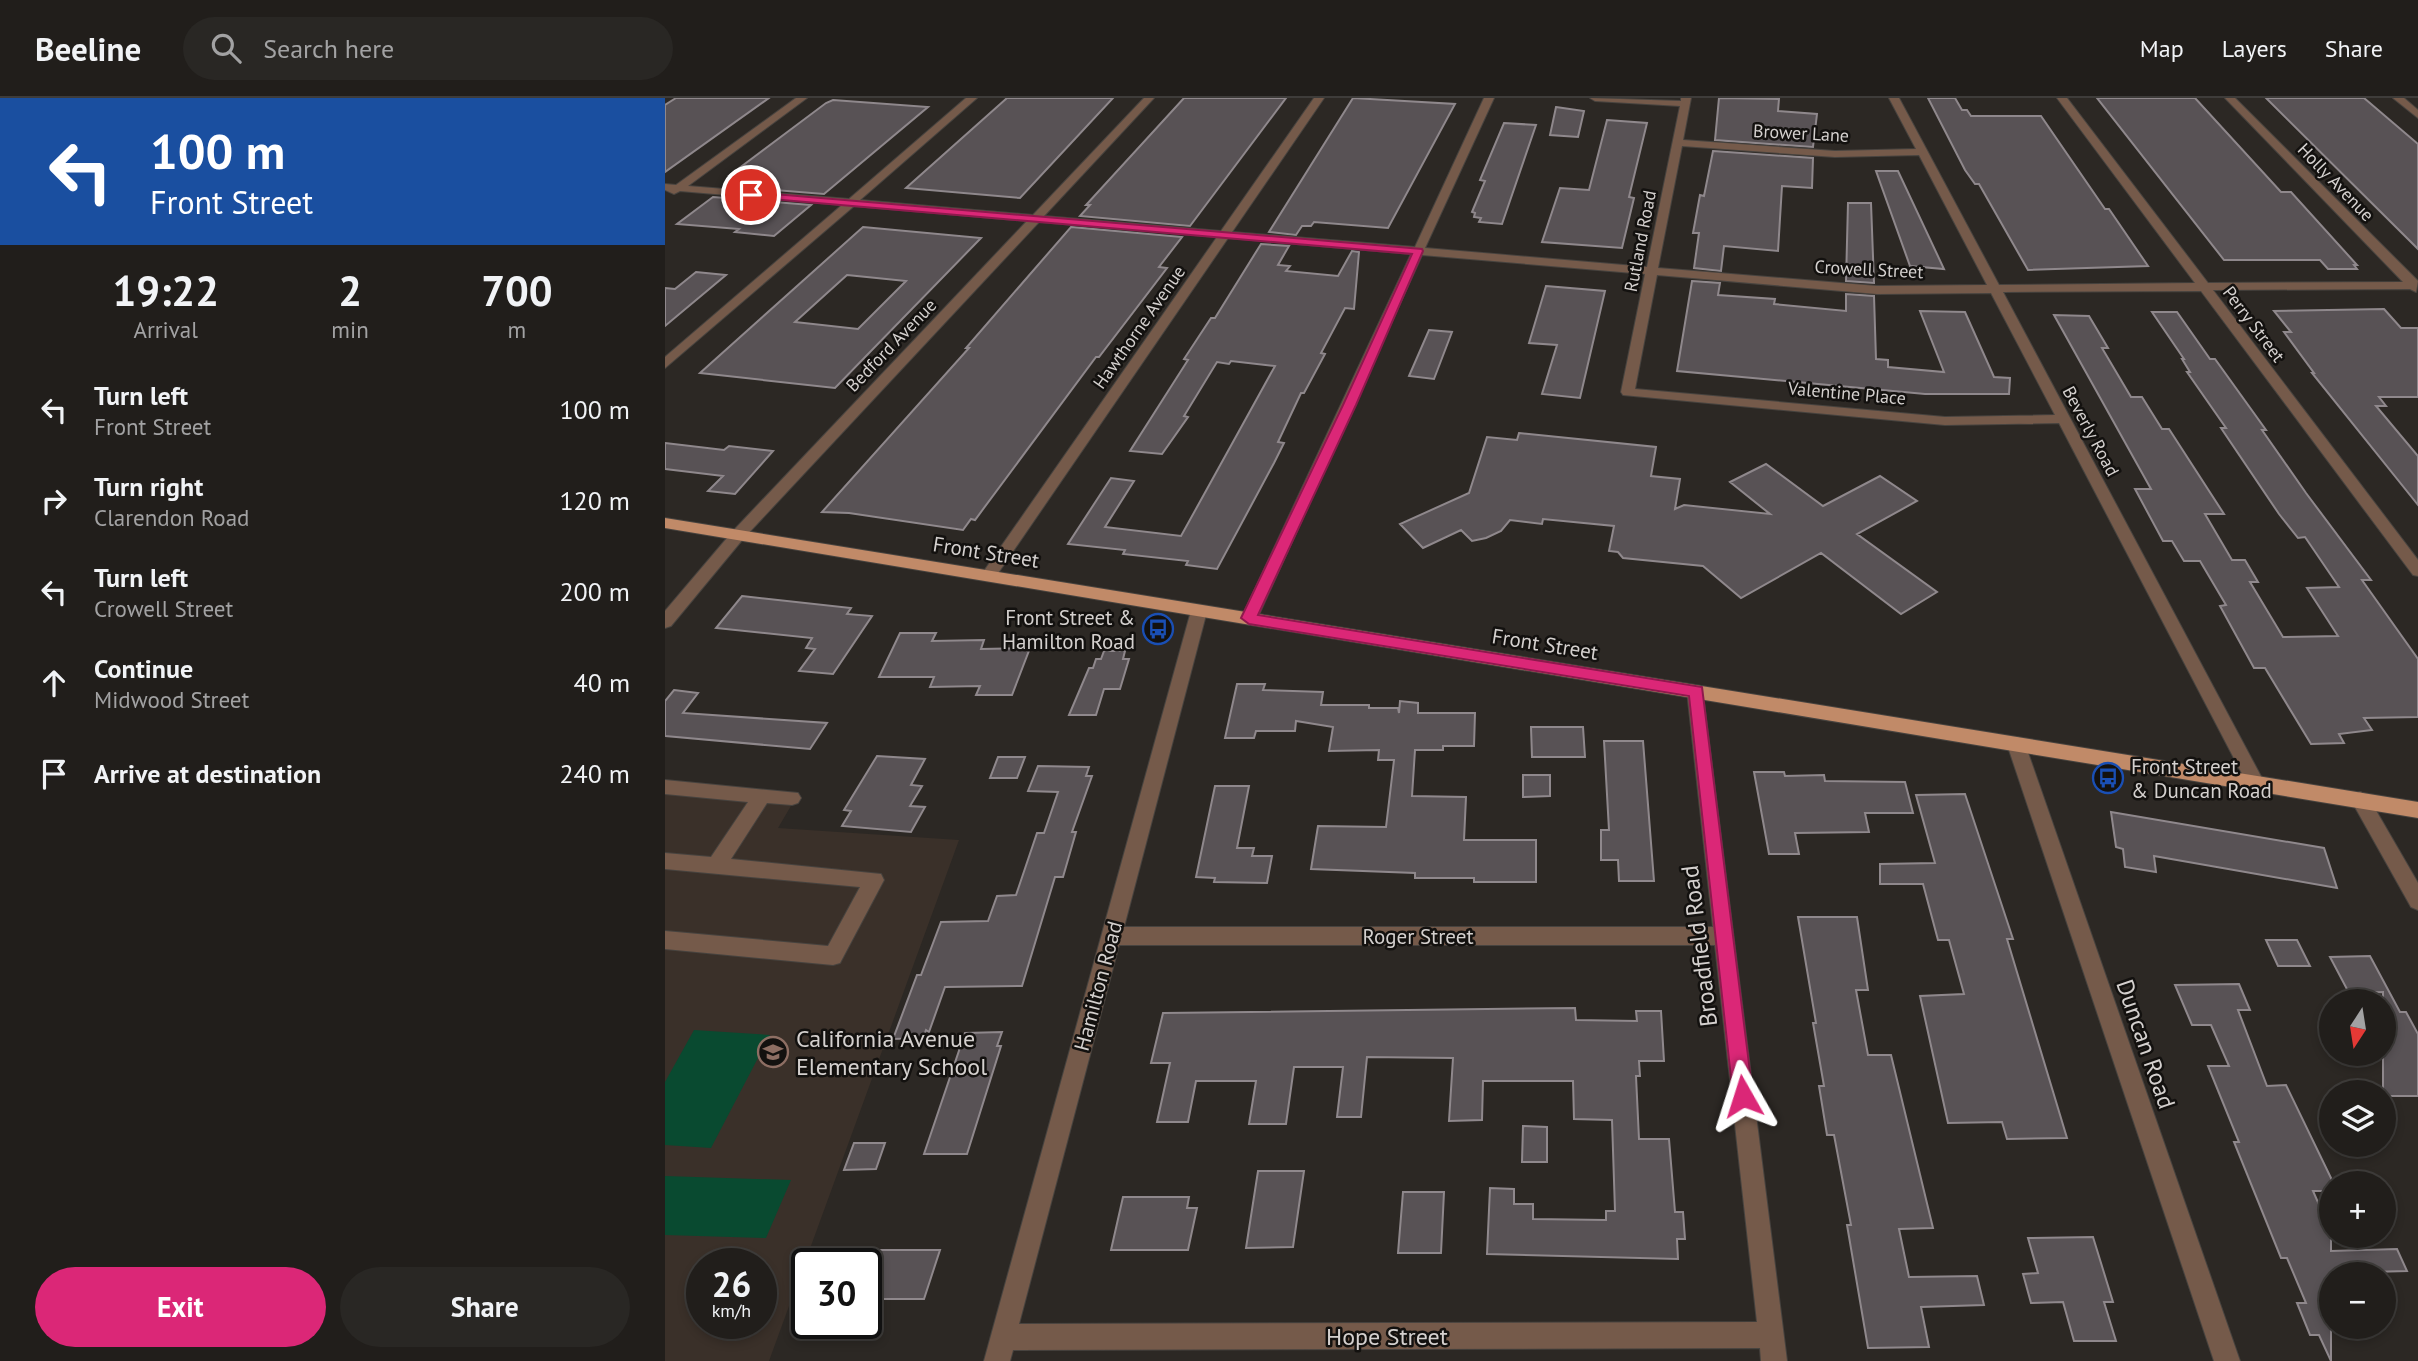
<!DOCTYPE html>
<meta charset="utf-8">
<style>
:root{--surface:#211e1b;--page:#292724;--text:#f1f3f6;--muted:#a2a2a3;--line:#3e3c3a;--accent:#db2777}
body{margin:0;font-family:"PT Sans",sans-serif;background:var(--page);color:var(--text);height:100vh;display:flex;flex-direction:column;font-size:26px;white-space:nowrap}
*{box-sizing:border-box;margin:0}
p{font-size:23px;color:var(--muted)}
.icon{flex:none;width:38px;height:38px;fill:none;stroke:currentColor;stroke-width:2;stroke-linecap:round;stroke-linejoin:round}
.map{position:relative;flex:1;overflow:hidden}
.details{display:flex;flex-direction:column;background:var(--surface);width:665px}
.details>*{flex:none}
.guide{background:#1a4fa0;color:#fff;overflow:hidden}
.needle{width:46px;rotate:192deg}
.buttons{position:absolute;left:1654px;top:891px;display:grid;gap:14px}
.buttons a{display:grid;place-items:center;width:77px;height:77px;border-radius:50%;background:var(--surface);box-shadow:0 4px 10px #0003,0 0 0 2px var(--line);font-size:35px}
.speed{position:absolute;left:21px;top:1150px;display:flex;gap:14px;font-size:35px;font-weight:700;text-align:center}
.speed>*{display:grid;place-content:center;width:91px;height:91px;border-radius:50%;background:var(--surface);box-shadow:0 4px 10px #0003,0 0 0 2px var(--line);line-height:1}
.speed small{font-size:18px;font-weight:400}
.speed .limit{border:4px solid #111;border-radius:10px;background:#fff;color:#111}
.pin{position:absolute;display:grid;place-items:center;width:60px;height:60px;color:#fff;margin:-30px;border:4px solid #fff;border-radius:50%;box-shadow:0 2px 7px #0007}
.me{position:absolute;width:77px;margin:-38px;rotate:354deg;stroke-linejoin:round;filter:drop-shadow(0 0 5px #0008)}
.turn{display:flex;align-items:center;gap:24px;height:147px;padding:0 35px;font-size:32px}
.turn .icon{width:91px;height:91px;stroke-width:2.5}
.turn b{display:block;font-size:49px;line-height:60px}
.eta{display:flex;justify-content:space-evenly;align-items:center;height:119px;text-align:center}
.eta b{font-size:42px;font-weight:600;line-height:49px}
.button{display:flex;gap:14px;margin-top:auto;padding:14px 35px}
.button a{flex:1;height:80px;border-radius:42px;background:var(--accent);color:#fff;font-size:28px;font-weight:600;line-height:80px;text-align:center}
.button a+a{background:var(--page);color:var(--text)}
ul{padding:0;list-style:none}
li{display:flex;align-items:center;gap:21px;height:91px;padding:0 35px}
li div{flex:1}
li b{display:block;font-size:26px}
li em{font-style:normal}
header{display:flex;align-items:center;gap:42px;box-sizing:border-box;height:98px;padding:0 35px;background:var(--surface);border-bottom:2px solid var(--line)}
header strong{font-size:33px}
nav{display:flex;gap:38px;margin-inline-start:auto;font-size:24px}
.search{width:490px;height:63px;background:var(--page);display:flex;align-items:center;gap:18px;box-sizing:border-box;padding:0 24px;border-radius:38px;color:var(--muted);font-size:26px}
main{display:flex;flex:1;min-height:0}
.map>svg:first-child{display:block}
.built{fill:#3a3029;fill-rule:evenodd}
.green{fill:#094a30}
.building{fill:#585255;stroke:#8f888c;stroke-width:2;fill-rule:evenodd}
.lines{fill:none;stroke-linecap:round;stroke-linejoin:round}
.minor-casing{stroke:#47433f;stroke-width:2}
.major-casing{stroke:#47433f;stroke-width:2}
.minor{fill:#755a4a;fill-rule:evenodd}
.major{fill:#c18a68;fill-rule:evenodd}
.route{fill:#db2777;stroke:#8e194d;stroke-width:2}
.labels{text-anchor:middle;dominant-baseline:central;stroke-width:5;stroke-linejoin:round;paint-order:stroke}
.far-street-label{font-size:18px;fill:#d4d0ce;stroke:#13110f}
.street-label{font-size:21px;fill:#d4d0ce;stroke:#13110f}
.poi-label{font-size:21px;fill:#d4d0ce;stroke:#13110f;text-anchor:end}
.near-street-label{font-size:24px;fill:#d4d0ce;stroke:#13110f}
.near-poi-label{font-size:24px;fill:#d4d0ce;stroke:#13110f;text-anchor:start}
</style>
<header>
<strong>Beeline</strong>
<div class="search"><svg class="icon" aria-label="search" viewBox="0 0 24 24"><circle cx="10" cy="10" r="6"/><path d="M15 15l6 6"/></svg>Search here</div>
<nav><a>Map</a><a>Layers</a><a>Share</a></nav>
</header>
<main>
<section class="details">
<div class="guide">
<div class="turn"><svg class="icon" aria-label="left" viewBox="0 0 24 24"><path d="M17 20v-9H6M10 6l-5 5 5 5"/></svg><div><b>100 m</b>Front Street</div></div>
</div>
<div class="eta">
<div><b>19:22</b><p>Arrival</p></div>
<div><b>2</b><p>min</p></div>
<div><b>700</b><p>m</p></div>
</div>
<ul>
<li><svg class="icon" aria-label="left" viewBox="0 0 24 24"><path d="M17 20v-9H6M10 6l-5 5 5 5"/></svg><div><b>Turn left</b><p>Front Street</p></div><em>100 m</em></li>
<li><svg class="icon" aria-label="right" viewBox="0 0 24 24"><path d="M7 20v-9h11M14 6l5 5-5 5"/></svg><div><b>Turn right</b><p>Clarendon Road</p></div><em>120 m</em></li>
<li><svg class="icon" aria-label="left" viewBox="0 0 24 24"><path d="M17 20v-9H6M10 6l-5 5 5 5"/></svg><div><b>Turn left</b><p>Crowell Street</p></div><em>200 m</em></li>
<li><svg class="icon" aria-label="ahead" viewBox="0 0 24 24"><path d="M12 20V5M6 11l6-6 6 6"/></svg><div><b>Continue</b><p>Midwood Street</p></div><em>40 m</em></li>
<li><svg class="icon" aria-label="arrive" viewBox="0 0 24 24"><path d="M6 21V4h12l-3 4 3 4H6"/></svg><div><b>Arrive at destination</b></div><em>240 m</em></li>
</ul>
<div class="button"><a>Exit</a><a>Share</a></div>
</section>
<div class="map">
<svg width="1753" height="1263" viewBox="0 0 1753 1263">
<rect width="100%" height="100%" fill="#2c2824"/>
<path class="built" d="M0 689 130 701 113 730 294 742 104 1263H0ZM37 1166H96V1225H37Z"/>
<path class="green" d="M29 932 105 937 46 1050 0 1047V984Z
M0 1078 126 1082 101 1140 0 1137Z"/>
<path class="building" d="M11 0H104L0 74V7Z
M342 0H448L355 100 241 90Z
M519 0H621L525 128 415 118 425 107H421Z
M688 0 790 6 723 130 649 124 646 128H637L631 137 604 134Z
M1054 0 1114 1 1113 13 1152 16 1148 49 1050 42Z
M1263 0H1290L1297 12H1302L1306 18H1376L1440 111H1444L1483 168 1363 172 1314 86H1310L1300 72Z
M1432 0H1530L1616 94H1626L1692 167H1689L1692 171H1663L1655 162H1559Z
M1601 0H1699L1753 46V151Z
M168 2 263 9 159 96 62 88 76 77H65L161 5Z
M891 9 919 13 913 39 885 37Z
M942 22 982 25 964 99 969 100 957 150 877 144 895 90 924 92Z
M839 25 871 27 837 126 814 124 816 120 809 119 810 115 807 114 820 83 815 82Z
M1048 53 1148 60 1147 90 1117 88 1113 153 1059 148 1056 173 1029 170 1034 135H1028L1035 97 1039 98Z
M1211 73H1233L1279 171 1245 168Z
M48 99 146 107 109 138 70 134 74 131 12 126Z
M1183 105H1206L1209 185 1181 183Z
M198 129 316 140 170 290 35 275ZM182 177 241 183 193 231 130 224Z
M406 129 517 139 494 169 502 170 434 259H431L310 422 306 421 298 432 184 415 157 414 304 250H301Z
M596 146 624 148 613 167 625 168 621 173 673 178 687 153 694 154 689 211 680 210 656 255 660 256 639 295H636L613 344 619 345 609 365 552 471 521 467 523 463 458 456 460 452 403 446 446 380 469 383 440 429 516 438 610 268 566 263 564 266 552 264 519 318 523 319 497 356 465 353 523 262 519 261 546 220H550Z
M31 174 61 177 0 228V190L10 191Z
M1027 183 1055 185 1053 197 1110 201 1109 206 1181 213V196L1209 198 1211 261 1223 262V269L1279 274 1255 213 1300 214 1329 279 1345 280 1344 296H1260L1012 273Z
M881 188 940 193 915 300 877 296 892 247 864 245Z
M1719 211 1736 230H1753V299H1714L1721 308H1711L1753 358V407L1647 275H1649L1619 234H1626L1609 213Z
M1487 214H1512L1545 261H1550L1601 332H1597L1641 395 1706 482H1697L1753 561V619L1699 620 1707 632 1674 636 1679 645 1646 646 1600 570H1589L1555 508 1561 507 1535 463H1519L1507 443H1498L1470 391H1486L1389 217 1424 218 1443 250H1437L1466 299H1477L1497 331H1504L1559 416H1540L1567 462H1580L1593 484H1585L1618 539 1673 538 1642 490 1674 489 1640 439 1633 440 1614 416 1556 330H1561L1522 274H1525L1517 261H1519Z
M764 232 787 234 769 281 744 278Z
M854 335 991 349 986 378 1015 381 1010 411 1019 407 1105 416 1065 384 1101 366 1158 408 1215 378 1252 403 1192 436 1272 494 1236 516 1156 455 1076 500 1038 468 958 460 953 454 944 453 949 428 878 421 877 426 845 422 836 433 821 440 807 443 796 432 758 450 735 426 804 395 822 339 852 342Z
M0 345 59 352 64 348 108 353 70 396 43 393 58 378 0 371Z
M77 498 186 510 182 516 207 518 168 576 134 573 150 551 141 550 147 540 51 530Z
M235 535H271L267 543 319 542 316 551 365 550 347 597H311L315 588 265 589 269 579H214Z
M439 553H460L458 561H464L455 591H439L431 617H404L424 570H428L431 561H436Z
M572 586H600L598 592 658 594 656 607H704V610H733L734 615 735 603 753 605V615H810L809 648H778V652H750L747 698 801 699 799 742H871V784H809V780H750V775L646 771 653 728 721 729 729 662H713L714 652 664 653 668 629 631 623 630 633H591L589 640H560Z
M9 592 33 595 18 615 162 625 145 651 0 638V603Z
M866 629H918L920 659H867Z
M939 643H978L989 783H954L953 762H936V732H944Z
M212 658 260 661 246 687 257 688 245 708 260 709 246 734 177 728 186 713 179 712Z
M333 659H360L352 680H325Z
M373 668 424 669 421 678H427L407 734H411L398 779H390L357 888 280 889 264 934 261 932 258 940 228 941 252 877H256L276 824 323 823 332 798 351 797 372 735H379L393 694 363 693Z
M1089 674H1119L1120 678 1159 677 1160 683 1240 684 1248 715H1200L1204 734 1130 735 1134 756H1104Z
M858 677H885V698L858 699Z
M550 688H584L572 750H589L587 758H607L602 785 549 784 550 780 531 779Z
M1300 696 1348 841H1342L1402 1040 1342 1041 1337 1024 1283 1025 1255 898 1299 896 1284 842H1273L1258 786H1215V766L1270 765 1251 697Z
M1446 714 1659 750 1672 790 1489 758 1491 774 1460 769 1458 751 1451 749Z
M1133 819H1192L1203 892H1191L1203 957H1226L1268 1130 1234 1131 1244 1179 1312 1178 1319 1207 1256 1209 1264 1249 1203 1250 1182 1127H1186L1169 1037H1162L1154 988H1159L1148 925H1151Z
M1601 842H1632L1645 868H1613Z
M1705 858 1735 914H1741L1753 936V998H1718V894L1684 895 1665 859Z
M1574 886 1585 912H1573L1602 988 1621 987 1666 1080V1093H1648L1666 1134V1153L1732 1151 1742 1173 1666 1175V1263L1654 1237H1645L1632 1205H1641L1622 1160H1616L1569 1044H1574L1543 968H1564L1546 927H1527L1510 887Z
M910 910 911 922 972 923 971 913H996L999 963H974L975 978H971L974 1041H1004L1010 1114H1018L1020 1141H1012L1013 1161 822 1156 825 1090 849 1091V1106H868V1121L941 1122V1113H950L947 1022 909 1021 908 983H818L817 1022 784 1023 788 960 702 959 696 1019H672L678 969H629L621 1026H584L591 983H531L523 1024H492L505 965H486L498 915Z
M337 934 332 948H336L302 1056H259L300 935Z
M858 1028 882 1029V1064H857Z
M189 1045H220L211 1071 179 1072Z
M593 1073H639L628 1149 581 1150Z
M738 1094H779L776 1155H733Z
M458 1099H524L522 1110H532L523 1152H446Z
M1428 1139 1448 1204H1439L1451 1243H1409L1398 1204 1366 1205 1358 1176 1373 1175 1363 1140Z
M201 1152H275L259 1201H201Z"/>
<g class="lines">
<g class="minor-casing">
<path id="minor" d="M131 0H142L23 88 184 101 301 0H312L195 102 368 117 479 0H489L379 118 556 133 649 0H659L567 134 750 149 819 0H829L760 150 982 169 1015 8 930 3 925 0 1016 3V0H1026L1018 42 1170 53 1251 51 1224 0H1234L1334 187 1530 185 1392 0H1402L1543 185 1738 184 1560 0H1570L1753 183 1751 194 1745 191 1548 192 1753 462V478L1748 477 1536 193 1338 194 1599 684 1596 689 1590 691 1584 689 1394 325 1280 327 958 297 956 294 980 176 757 157 592 521 584 527 576 521 746 156 563 140 329 481H319L316 477 319 473 552 139 374 124 78 441 6 528 0 530V513L68 433 362 123 189 108 0 270V259L177 107 15 93 9 96 0 92V86L11 87ZM1017 48 1170 59 1254 57 1322 187 1212 188 993 170ZM992 177 1212 196 1326 195 1390 317 1280 319 970 291Z
M1728 0H1739L1753 12V20Z
M534 507 542 513 459 829H1048L1022 593 1025 588H1037L1122 1263H1096L1095 1250 348 1252 345 1263H319L526 513ZM454 847H1050L1092 1224 354 1226Z
M1351 639 1357 641 1360 646 1575 1263H1549L1342 646 1345 641Z
M0 682 133 695 136 700 133 705 127 707 102 705 66 761 216 776 219 782 175 865 168 867 0 851V833L163 848 195 789 0 771V755L46 759 83 704 0 696Z
M1695 694 1702 697 1753 785V812L1746 809 1686 702 1688 697Z"/>
</g>
<g class="major-casing">
<path id="major" d="M0 420 1753 704V720L0 430Z"/>
</g>
<use href="#minor" class="minor"/>
<use href="#major" class="major"/>
</g>
<path class="route" d="M86 94 757 151 758 153 691 307 593 517 1037 589 1088 998 1085 1005 1078 1008 1071 1005 1068 998 1024 598 584 526 576 520 678 307 747 156 82 99 81 97Z"/>
<defs>
<g id="bus-ring" transform="scale(1.575)"><circle r="9.5" fill="#13110f" stroke="#1a4fb4" stroke-width="1.5"/><path d="M-5-6H5V4H4V6H2V4H-2V6H-4V4H-5ZM-3.5-4V0h7V-4ZM-3.5 1.2v1.5H-2V1.2ZM2 1.2v1.5H3.5V1.2Z" fill="#1a4fb4"/></g>
<g id="school-ring" transform="scale(1.575)"><circle r="9.5" fill="#13110f" stroke="#8d6e63" stroke-width="1.5"/><path d="M0-5L7-2L0 1L-7-2ZM-4 1L0 2.5L4 1V4Q0 6-4 4Z" fill="#8d6e63"/></g>
</defs>
<g fill-rule="evenodd">
<use href="#bus-ring" x="493" y="531"/>
<use href="#bus-ring" x="1443" y="680"/>
<use href="#school-ring" x="108" y="954"/>
</g>
<g class="labels">
<g class="far-street-label">
<text transform="translate(1136 35) rotate(3)">Brower Lane</text>
<text transform="translate(1671 84) rotate(46)">Holly Avenue</text>
<text transform="translate(975 143) rotate(-79)">Rutland Road</text>
<text transform="translate(1204 171) rotate(3)">Crowell Street</text>
<text transform="translate(1589 226) rotate(53)">Perry Street</text>
<text transform="translate(474 229) rotate(-55)">Hawthorne Avenue</text>
<text transform="translate(226 247) rotate(-46)">Bedford Avenue</text>
<text transform="translate(1182 295) rotate(5)">Valentine Place</text>
<text transform="translate(1426 333) rotate(62)">Beverly Road</text>
</g>
<g class="street-label">
<text transform="translate(321 454) rotate(9)">Front Street</text>
<text transform="translate(880 546) rotate(9)">Front Street</text>
<text x="753" y="838">Roger Street</text>
<text transform="translate(433 888) rotate(-75)">Hamilton Road</text>
</g>
<g class="poi-label">
<text x="470" y="519">Front Street &amp;<tspan x="470" dy="24">Hamilton Road</tspan></text>
<text x="1466" y="668" text-anchor="start">Front Street<tspan x="1466" dy="24">&amp; Duncan Road</tspan></text>
</g>
<g class="near-street-label">
<text transform="translate(1034 848) rotate(-97)">Broadfield Road</text>
<text transform="translate(1481 946) rotate(71)">Duncan Road</text>
<text x="722" y="1238">Hope Street</text>
</g>
<g class="near-poi-label">
<text x="131" y="940">California Avenue<tspan x="131" dy="28">Elementary School</tspan></text>
</g>
</g>
</svg>
<div class="buttons">
<a><svg class="needle" viewBox="-14 -14 28 28"><path d="M0-13l5 13h-10z" fill="#e53935"/><path d="M0 13l5-13h-10z" fill="#a2a2a3"/></svg></a>
<a><svg class="icon" aria-label="layers" viewBox="0 0 24 24"><path d="M12 4l9 5-9 5-9-5zM3 14l9 5 9-5"/></svg></a>
<a>+</a>
<a>−</a>
</div>
<div class="speed"><div>26<small>km/h</small></div><div class="limit">30</div></div>
<div class="pin" style="left:86px;top:97px;background:#d93025"><svg class="icon" aria-label="arrive" viewBox="0 0 24 24"><path d="M6 21V4h12l-3 4 3 4H6"/></svg></div>
<svg class="me" style="left:1078px;top:998px" viewBox="-20 -20 40 40"><path d="M0-17L14 15 0 8-14 15z" fill="#db2777" stroke="#fff" stroke-width="4"/></svg>
</div>
</main>
